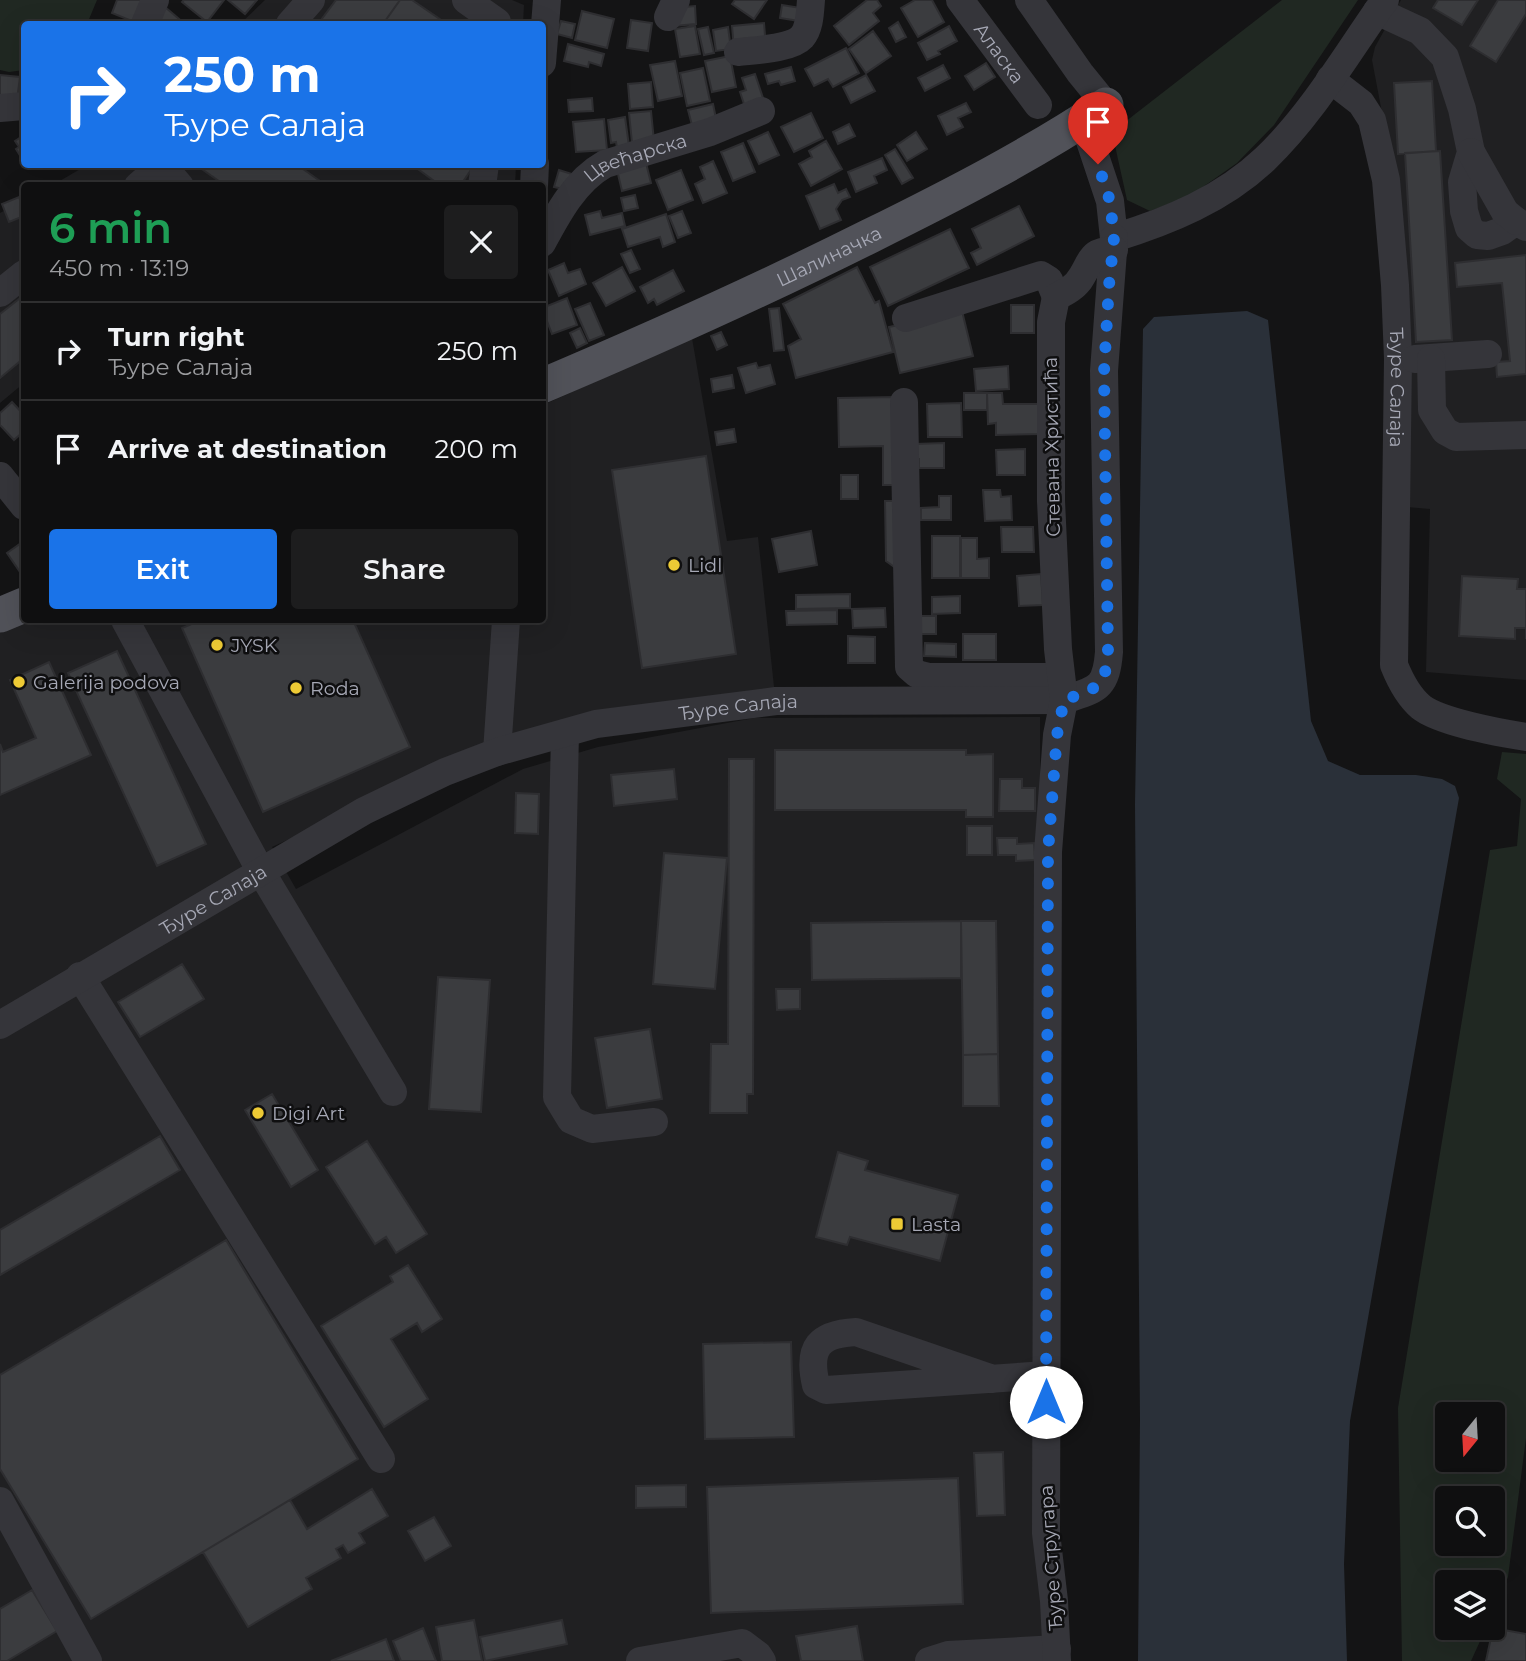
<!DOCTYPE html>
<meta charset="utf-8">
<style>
:root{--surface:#0f0f10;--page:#1d1d1e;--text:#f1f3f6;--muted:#9b9c9f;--line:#2f2f30;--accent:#1a73e8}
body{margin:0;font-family:Montserrat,sans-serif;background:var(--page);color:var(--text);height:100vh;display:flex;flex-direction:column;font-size:26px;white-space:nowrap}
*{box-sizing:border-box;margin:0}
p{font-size:23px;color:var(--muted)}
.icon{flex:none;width:38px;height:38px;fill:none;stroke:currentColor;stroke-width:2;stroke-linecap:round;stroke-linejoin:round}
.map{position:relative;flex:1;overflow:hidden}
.panel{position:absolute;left:21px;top:182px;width:525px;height:441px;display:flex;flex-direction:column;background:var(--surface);border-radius:7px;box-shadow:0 7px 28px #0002,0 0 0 2px var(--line)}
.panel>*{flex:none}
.top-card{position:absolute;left:21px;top:21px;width:525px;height:147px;border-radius:7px;box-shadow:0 7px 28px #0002,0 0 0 2px var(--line);background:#1a73e8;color:#fff;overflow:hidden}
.needle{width:46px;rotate:198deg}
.tools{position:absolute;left:1435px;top:1402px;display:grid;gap:14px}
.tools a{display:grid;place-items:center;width:70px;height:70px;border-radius:7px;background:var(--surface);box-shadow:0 7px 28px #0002,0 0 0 2px var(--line);font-size:35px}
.pin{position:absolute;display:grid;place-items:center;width:60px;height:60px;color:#fff;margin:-72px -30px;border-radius:50% 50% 50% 0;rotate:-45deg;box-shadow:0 0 7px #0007}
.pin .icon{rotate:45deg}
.me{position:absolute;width:77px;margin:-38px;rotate:0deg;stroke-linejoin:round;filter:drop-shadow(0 0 5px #0008)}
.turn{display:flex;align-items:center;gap:24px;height:147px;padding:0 28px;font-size:32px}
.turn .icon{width:91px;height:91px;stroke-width:2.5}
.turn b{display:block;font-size:49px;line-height:60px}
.round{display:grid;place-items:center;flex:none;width:74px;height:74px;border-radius:7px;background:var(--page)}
.head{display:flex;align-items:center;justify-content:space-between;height:119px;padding:0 28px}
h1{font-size:42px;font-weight:600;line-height:52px;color:#1e9e55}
.button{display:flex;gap:14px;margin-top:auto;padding:14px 28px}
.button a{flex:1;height:80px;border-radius:7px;background:var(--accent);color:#fff;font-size:28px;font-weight:600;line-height:80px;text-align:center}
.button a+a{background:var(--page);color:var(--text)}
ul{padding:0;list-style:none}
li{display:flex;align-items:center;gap:21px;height:98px;padding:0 28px;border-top:2px solid var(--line)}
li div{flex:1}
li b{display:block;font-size:26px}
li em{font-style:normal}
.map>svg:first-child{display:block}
.built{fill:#202022}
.green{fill:#202822;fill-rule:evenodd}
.water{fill:#2a3039}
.building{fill:#3b3c3f;stroke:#2e2e31;stroke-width:2}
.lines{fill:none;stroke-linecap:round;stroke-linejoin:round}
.minor{stroke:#35353a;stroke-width:28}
.major{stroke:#515259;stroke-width:35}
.route{stroke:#1a73e8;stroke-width:12;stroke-dasharray:0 21.6}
.poi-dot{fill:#edca35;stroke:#0f0f10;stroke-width:2.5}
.labels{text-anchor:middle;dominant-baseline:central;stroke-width:5;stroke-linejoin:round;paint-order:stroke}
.street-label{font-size:19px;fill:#a6a8b5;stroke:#0f0f10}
.poi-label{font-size:19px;fill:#a6a8b5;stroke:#0f0f10;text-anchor:start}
</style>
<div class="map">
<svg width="1526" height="1661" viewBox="0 0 1526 1661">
<rect width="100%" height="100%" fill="#141415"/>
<path class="built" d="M265 0H512L524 5 523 24H240Z
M1401 0H1526V680L1426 672 1430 509 1407 507 1383 118 1372 60 1375 47Z
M89 164 516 165 515 186H51Z
M24 200V383L0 403V213Z
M692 338 727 541 758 537 775 696 454 764 272 847 296 889 523 769 598 747 754 718 1040 717V1375L1050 1661H0V627L24 620H542L543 405Z"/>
<path class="green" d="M0 0H97L87 24H24V70L9 72 0 70Z
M1282 0H1358L1274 125 1237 163 1190 196 1150 211 1127 200 1112 132Z
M1502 752 1526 754V1438L1508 1577 1493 1613V1582H1447V1628H1486L1471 1661H1402L1398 1408 1490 850 1517 846 1521 799 1497 779ZM1493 1414V1460H1447V1414ZM1447 1498H1493V1544H1447Z"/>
<path class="water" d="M1247 311 1268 320 1311 721 1328 761 1360 775H1416L1442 779 1455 786 1459 798 1350 1421 1344 1564 1347 1661H1138L1140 1419 1135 805 1143 329 1154 317Z"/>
<path class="building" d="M117 0H148L139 24 112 13Z
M184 0H224L207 22 182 2Z
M228 0H257L245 14Z
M336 0H400L383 24H318Z
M400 0H412L447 24H383Z
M735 0H767L754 19 732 4Z
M867 0H877L881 6 873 13 879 21 849 45 834 26Z
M915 0H932L944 22 918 37 901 8Z
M1438 0H1478L1462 25 1433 8Z
M1498 0H1526V14L1496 62 1470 46Z
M782 5 801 8 799 21 780 18Z
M695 6 696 24 674 26 672 8Z
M165 7 185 24H149Z
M582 11 614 19 607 48 575 40Z
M631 20 652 23 648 51 627 48Z
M561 21 575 24 572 38 557 34Z
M898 22 906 37 896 42 889 28Z
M764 23 766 47 734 49 732 26Z
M695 26 700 54 680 57 675 29Z
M949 26 957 41 938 51 940 54 927 60 918 43Z
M708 27 714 53 704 55 698 29Z
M728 27 731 49 716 51 713 30Z
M873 31 891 56 866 73 849 49Z
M568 44 604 54 601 66 589 62 588 67 564 61Z
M846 48 859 73 833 87 828 79 814 86 805 69Z
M730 56 736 87 712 92 705 61Z
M675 61 682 96 658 101 650 65Z
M986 63 995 77 974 90 965 76Z
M943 65 950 78 925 91 918 78Z
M791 67 795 81 781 85 779 81 768 84 765 74Z
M703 68 710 101 687 106 680 73Z
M755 74 765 104H744L740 92 746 90 742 78Z
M0 75 20 77 17 100 0 98Z
M866 75 875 91 851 103 843 87Z
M1432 81 1436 151 1398 154 1394 83Z
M651 82 653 107 630 109 628 84Z
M592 98 593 111 569 112 568 100Z
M966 103 971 112 958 118 963 127 947 135 938 116Z
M713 104 717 123 693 129 688 110Z
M651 111 654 141 632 143 629 113Z
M811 113 823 138 794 152 781 127Z
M625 117 629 146 617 148 616 142 611 143 608 120Z
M604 119 607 150 576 152 573 122Z
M849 124 855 136 838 144 833 132Z
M768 132 779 155 759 164 748 141Z
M916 132 927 149 907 161 897 145Z
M24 135V162L16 149 19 147 15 141Z
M826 141 842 169 811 186 799 164 812 157 809 151Z
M743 143 755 172 733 181 721 152Z
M895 149 913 178 902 184 885 155Z
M1440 151 1452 340 1416 342 1405 153Z
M882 158 887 170 874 176 877 183 856 192 848 172Z
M713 161 727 193 703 203 695 184 705 179 700 167Z
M646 163 651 183 622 191 617 170Z
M296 164 327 186H226L196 165Z
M411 164H475L460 186H441Z
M559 170 572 174 563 189 554 187Z
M681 170 693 200 668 210 656 180Z
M834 184 838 193 846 189 850 197 842 200 836 209 841 220 820 229 806 196Z
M635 195 638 208 624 211 621 198Z
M19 197 23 207 24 206V216L9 222 2 204Z
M1019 206 1034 236 977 265 971 253 981 248 972 229Z
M600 211 602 218 622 213 625 226 590 235 585 215Z
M682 211 691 233 678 238 669 216Z
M666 214 675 242 663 247 660 237 628 247 622 229Z
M950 229 969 268 888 306 870 267Z
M631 250 640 269 630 273 621 254Z
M1526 255V374L1497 377 1496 362 1510 361 1502 283 1457 287 1455 263Z
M564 263 568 273 580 269 586 284 559 296 548 270Z
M622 267 635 291 606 306 593 283Z
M857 267 875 303 879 301 893 352 796 378 788 346 801 339 783 304Z
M673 270 684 291 657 305 654 299 648 303 640 287Z
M24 295V358L0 378V314Z
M567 298 577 325 552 334 542 308Z
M590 303 604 335 589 341 575 309Z
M1011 305H1034V333H1011Z
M779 308 784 350 774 351 769 309Z
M962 311 973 356 900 373 889 327Z
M580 328 587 343 577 348 570 333Z
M721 332 727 345 717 350 711 336Z
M756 363 758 368 770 365 775 384 746 393 738 368Z
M1008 366 1009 389 976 391 974 369Z
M732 375 734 388 713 392 711 379Z
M964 393H987V410H964Z
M987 393H1002L1003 404H1040L1041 434 996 435V423L988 424Z
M896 397 898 485H883V446L839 447 838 398Z
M12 402 24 415V431L14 440 0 425V413Z
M961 403 962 437H928L927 404Z
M734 429 736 442 717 445 715 432Z
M944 443V468H919V459H915V444Z
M1025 449V475H997L996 450Z
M706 456 736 654 642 668 612 470Z
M841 475H858V499H841Z
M983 490H1000L1001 497 1011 496 1012 520 985 521Z
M939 496H951V520H921V508L939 507Z
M885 501H897V569L886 561Z
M1001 527H1033L1034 552H1002Z
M811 531 817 565 779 572 772 539Z
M932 536H960V578H932Z
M961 538H977V559L989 558V578H961Z
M24 541V569L20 572 7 553Z
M1041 574 1043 605 1019 606 1017 576Z
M1462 576 1518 579 1517 589H1526V639V628H1515V639L1459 636Z
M850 594V608L796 609V595Z
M960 596V613L932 614V597Z
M885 608 886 627 853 628 852 609Z
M837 610V624L787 625 786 611Z
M917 616H936V634H918Z
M201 620H353L410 747 263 812 182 628Z
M963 634H996V660H963Z
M848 636 875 637V663H848Z
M925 643 956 644V657L924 656Z
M117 651 206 844 157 866 68 673Z
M49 662 91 755 0 795V744L3 752 36 738 10 680Z
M775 750H966V755L993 754V817H966V810H775Z
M729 759H754L753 1094H747V1113H710L711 1044H728Z
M674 769 677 799 614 806 611 775Z
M1000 779H1022V788H1035V811H999Z
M516 793 539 794 538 834 515 833Z
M967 826H992V855H967Z
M997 838H1017V844L1034 843 1035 860 1016 861V855H998Z
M664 853 727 858 715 989 653 984Z
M961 921V978L812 980 811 923Z
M961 921H996L998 1054 963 1055Z
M182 964 204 999 140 1037 118 1002Z
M438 977 490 980 481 1112 429 1109Z
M776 989H800V1009L777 1010Z
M650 1029 662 1099 607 1108 595 1038Z
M998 1054 999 1106H963V1055Z
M272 1094 318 1170 291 1187 245 1110Z
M160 1136 180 1170 0 1275V1230Z
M367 1141 427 1234 396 1253 386 1237 375 1244 326 1167Z
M838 1152 868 1161 865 1170 958 1195 940 1261 850 1237 847 1245 816 1237Z
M226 1240 358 1459 91 1619 0 1469V1375Z
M408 1265 442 1319 422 1332 417 1323 391 1339 428 1399 384 1427 321 1326 393 1282 390 1276Z
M791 1342 794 1437 705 1439 703 1344Z
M1003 1452 1005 1515 977 1516 974 1453Z
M958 1478 963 1604 711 1613 707 1487Z
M686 1485V1507L636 1508V1486Z
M372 1489 388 1516 359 1533 365 1543 348 1553 343 1545 336 1549 341 1558 306 1578 312 1589 248 1627 203 1552 290 1500 307 1529Z
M434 1517 451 1546 425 1561 408 1531Z
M32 1590 57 1631 7 1661H0V1609Z
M474 1620 482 1661H442L436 1627Z
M562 1620 567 1644 485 1661 480 1637Z
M857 1626 863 1661H801L796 1636Z
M423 1628 436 1661H401L393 1641Z
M1493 1628 1526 1634V1661H1486Z
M386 1639 394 1661H331Z"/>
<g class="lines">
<g class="minor">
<path d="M466 0 497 22V24"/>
<path id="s1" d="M960 0 1038 105"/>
<path d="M1029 0 1080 73 1106 105"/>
<path d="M1377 11 1420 31 1445 57 1462 109 1471 152 1462 182 1464 211 1469 228 1477 235 1488 236 1502 231 1516 221 1526 227"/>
<path d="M668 17 676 0"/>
<path d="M145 24 155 0"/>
<path d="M290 24 311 0"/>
<path d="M738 52C754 50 791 49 802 37 810 28 810 11 811 0"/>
<path d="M542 63 547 0"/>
<path id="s2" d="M1330 79 1361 103 1372 120 1386 180 1395 285 1398 359 1394 665C1400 680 1408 696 1421 707 1440 722 1501 733 1526 737"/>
<path d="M0 108 24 106"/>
<path d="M1083 120 1110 201 1114 238C1169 221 1223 199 1265 159 1313 113 1347 53 1385 0"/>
<path d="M1471 152 1505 212 1516 221"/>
<path d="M138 186 162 165 180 186"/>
<path d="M482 186 485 164"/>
<path d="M534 186 535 164"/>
<path id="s3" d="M542 243C558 213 575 181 605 164L710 132 761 111"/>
<path d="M0 293 24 274"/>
<path d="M906 318 1041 275 1049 280 1056 297"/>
<path d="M1415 359 1488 354"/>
<path d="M1431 359 1432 410 1445 431 1456 437 1526 435"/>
<path d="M904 402 909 667 917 674 929 677H1060"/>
<path d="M0 476 24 506"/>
<path d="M125 620 260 870 393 1092"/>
<path d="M565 733 557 1097 571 1120 592 1129 654 1122"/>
<path d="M497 752 506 620"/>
<path d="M80 976 381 1459"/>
<path id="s4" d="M0 1025 364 811 445 772 497 752 596 724 776 701 1064 700C1096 689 1106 690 1109 652L1104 371 1114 238"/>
<path d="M993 1379 856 1332C819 1334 807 1347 816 1385L826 1390 1046 1375"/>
<path d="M0 1501 88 1661"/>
<path d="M640 1661 742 1643 758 1655 762 1661"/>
<path d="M929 1661 948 1655 1057 1649"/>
<path d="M1057 1661 1054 1601 1046 1533 1048 852 1057 735 1064 700 1058 649 1051 501V322L1056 297C1066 292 1076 287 1082 276 1093 258 1090 252 1114 250"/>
</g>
<g class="major">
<path id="s5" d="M542 386C653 339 762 290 870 236 951 196 1031 155 1106 105"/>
<path d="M0 615 24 605"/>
</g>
</g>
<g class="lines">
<path class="route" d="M1046 1402 1048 852 1057 735 1064 700C1095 689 1106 688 1108 652L1104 372 1109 285 1114 238 1110 201 1098 164"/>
</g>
<g class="poi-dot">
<circle cx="674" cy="565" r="7"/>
<circle cx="217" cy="645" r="7"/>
<circle cx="19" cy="682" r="7"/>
<circle cx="296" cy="688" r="7"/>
<circle cx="258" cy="1113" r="7"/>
<rect x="890" y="1217" width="14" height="14" rx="3.5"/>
</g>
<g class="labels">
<g class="street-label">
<text stroke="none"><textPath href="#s1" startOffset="66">Аласка</textPath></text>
<text stroke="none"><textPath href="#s3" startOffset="133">Цвећарска</textPath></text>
<text stroke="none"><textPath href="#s5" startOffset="315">Шалиначка</textPath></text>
<text stroke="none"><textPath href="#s2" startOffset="329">Ђуре Салаја</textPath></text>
<text transform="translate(1052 447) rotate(-91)">Стевана Христића</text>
<text stroke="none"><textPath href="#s4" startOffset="814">Ђуре Салаја</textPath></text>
<text stroke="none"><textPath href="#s4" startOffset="247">Ђуре Салаја</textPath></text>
<text transform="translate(1051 1558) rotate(-94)">Ђуре Стругара</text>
</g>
<g class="poi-label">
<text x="688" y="565">Lidl</text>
<text x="231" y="645">JYSK</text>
<text x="33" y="682">Galerija podova</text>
<text x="310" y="688">Roda</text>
<text x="272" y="1113">Digi Art</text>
<text x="911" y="1224">Lasta</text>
</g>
</g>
</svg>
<div class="tools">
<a><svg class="needle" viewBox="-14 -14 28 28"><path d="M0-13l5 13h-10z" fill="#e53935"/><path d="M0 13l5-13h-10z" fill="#9b9c9f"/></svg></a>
<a><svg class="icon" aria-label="search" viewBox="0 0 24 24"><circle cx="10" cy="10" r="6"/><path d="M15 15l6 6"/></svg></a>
<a><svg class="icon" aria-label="layers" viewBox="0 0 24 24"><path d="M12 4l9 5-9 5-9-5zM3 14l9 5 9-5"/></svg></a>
</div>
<div class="pin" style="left:1098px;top:164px;background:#d93025"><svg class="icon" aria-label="arrive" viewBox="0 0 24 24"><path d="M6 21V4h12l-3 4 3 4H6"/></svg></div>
<svg class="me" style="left:1046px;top:1402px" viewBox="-20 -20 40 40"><circle r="19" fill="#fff"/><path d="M0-13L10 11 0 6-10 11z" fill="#1a73e8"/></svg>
<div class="top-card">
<div class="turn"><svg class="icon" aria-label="right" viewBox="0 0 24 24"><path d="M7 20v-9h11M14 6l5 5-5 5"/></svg><div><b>250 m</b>Ђуре Салаја</div></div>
</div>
<section class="panel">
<div class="head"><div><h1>6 min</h1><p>450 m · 13:19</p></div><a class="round"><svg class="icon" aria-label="close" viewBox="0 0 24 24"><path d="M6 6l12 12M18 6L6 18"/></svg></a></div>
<ul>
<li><svg class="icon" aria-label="right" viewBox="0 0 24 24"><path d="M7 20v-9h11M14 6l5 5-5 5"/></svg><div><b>Turn right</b><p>Ђуре Салаја</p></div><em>250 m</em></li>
<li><svg class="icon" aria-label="arrive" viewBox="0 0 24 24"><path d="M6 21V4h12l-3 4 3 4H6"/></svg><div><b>Arrive at destination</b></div><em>200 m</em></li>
</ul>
<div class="button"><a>Exit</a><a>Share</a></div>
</section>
</div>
